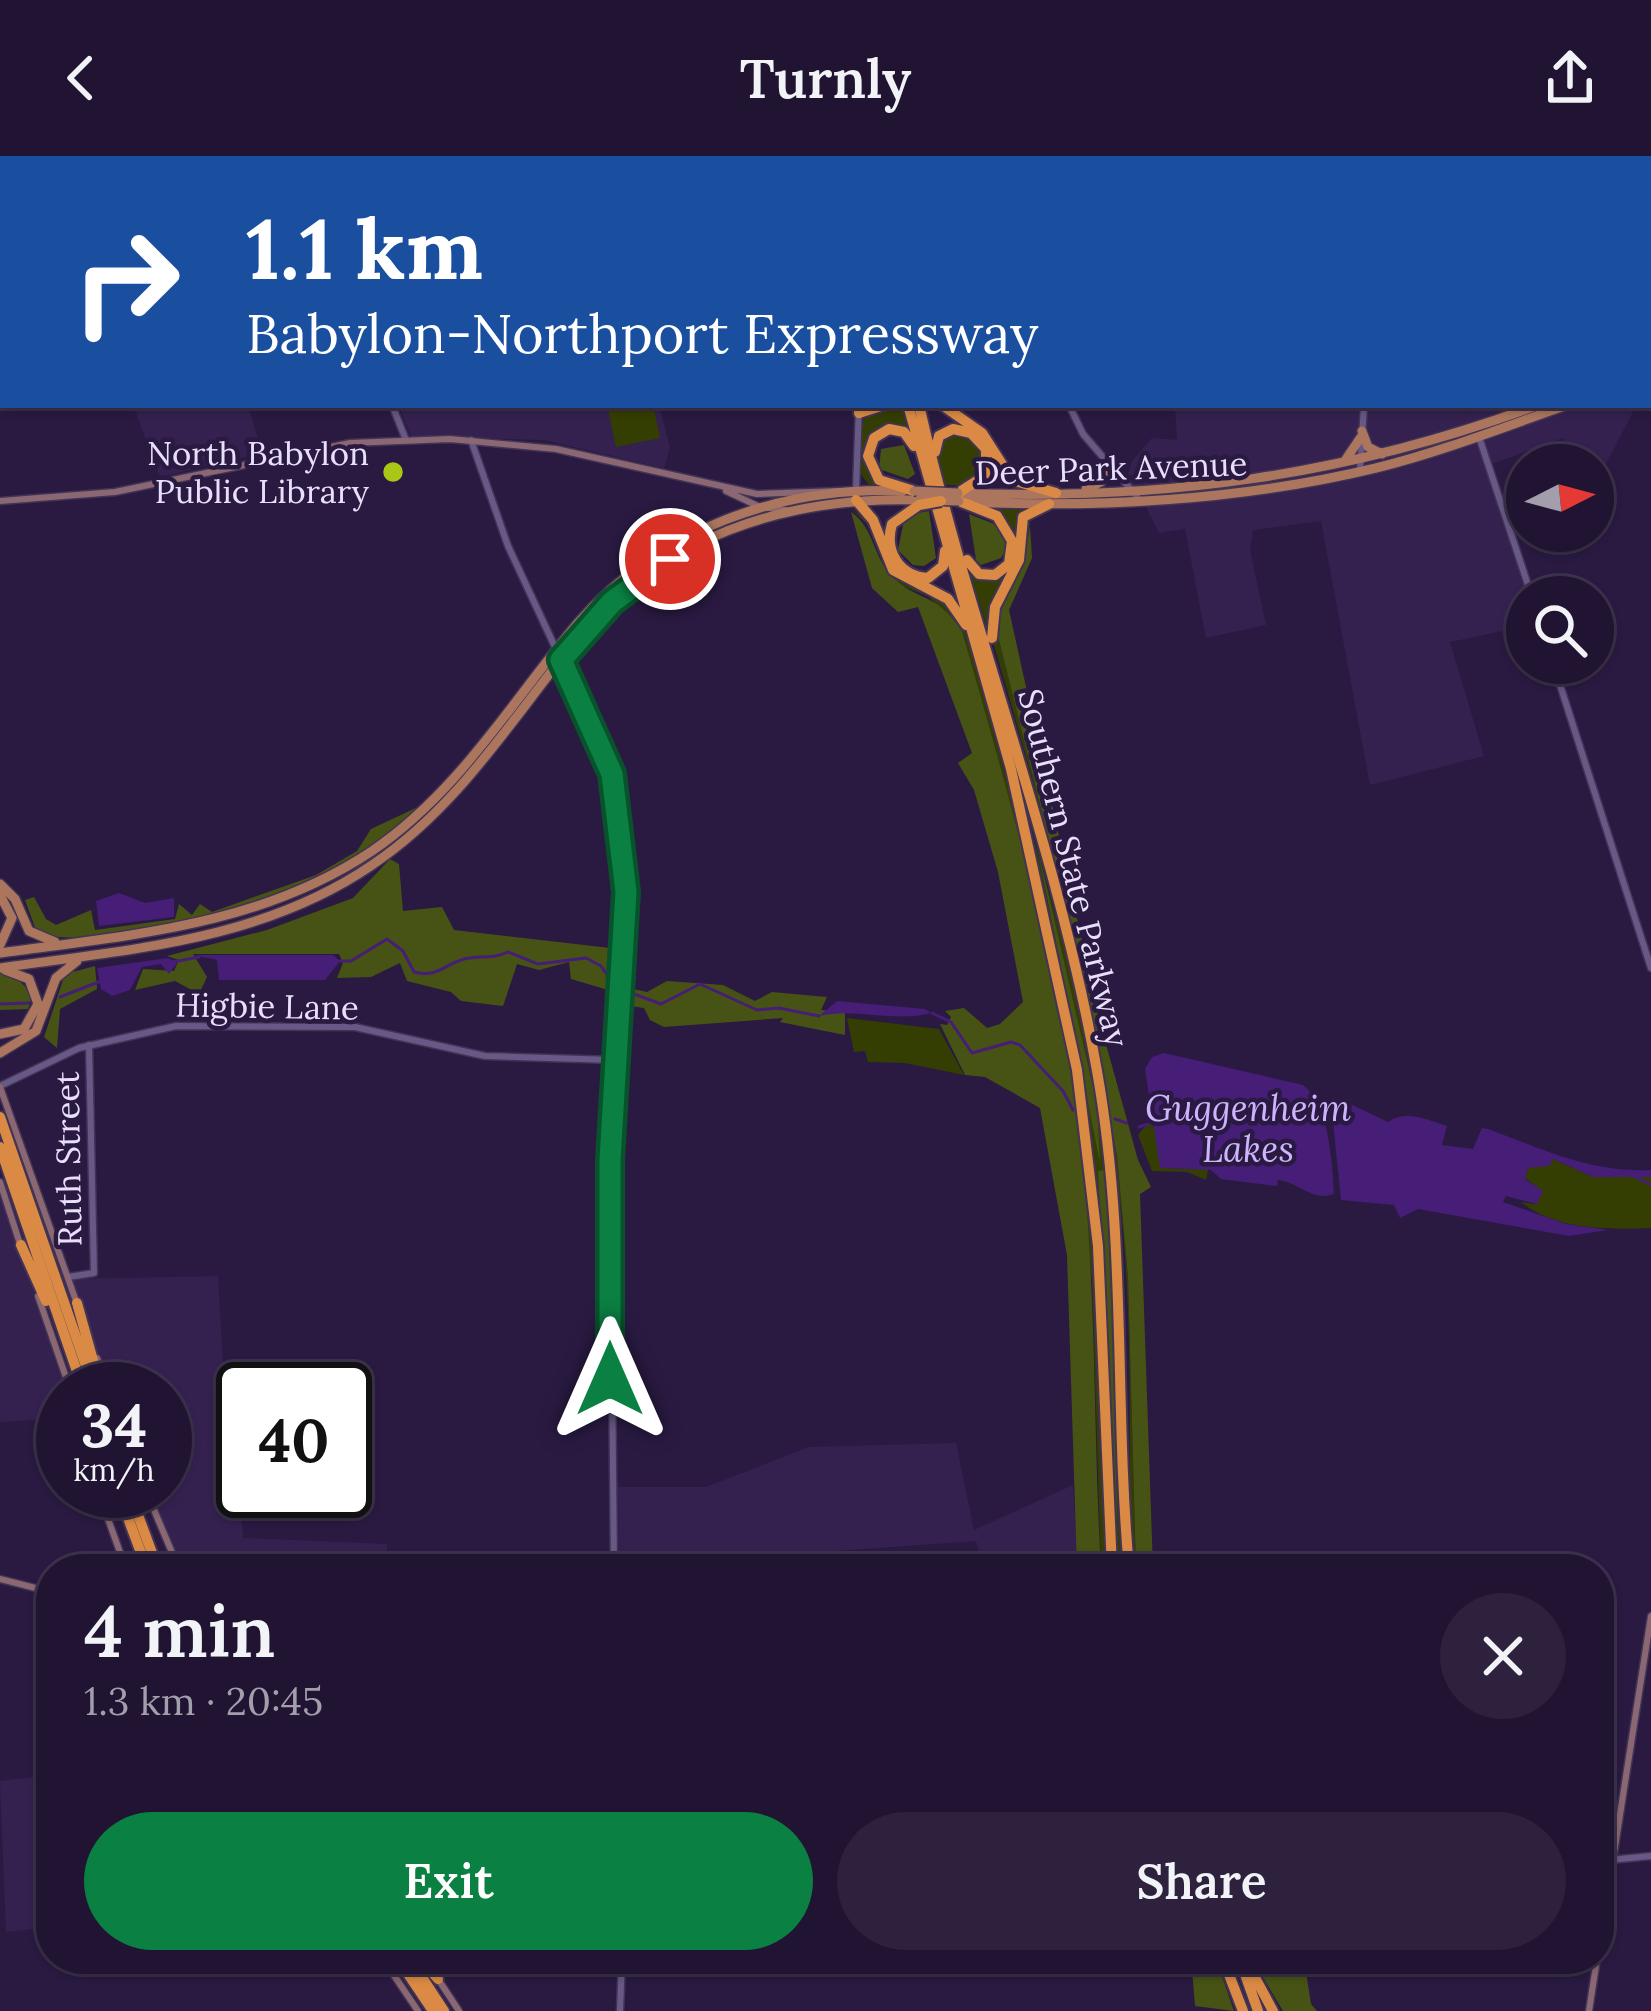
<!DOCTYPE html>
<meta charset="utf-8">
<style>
:root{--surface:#201432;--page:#2d213e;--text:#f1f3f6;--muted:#a29eac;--line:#3d334d;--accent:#0b8043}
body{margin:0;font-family:Lora,serif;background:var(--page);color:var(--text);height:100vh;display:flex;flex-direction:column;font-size:45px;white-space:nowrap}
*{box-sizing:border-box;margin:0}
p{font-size:39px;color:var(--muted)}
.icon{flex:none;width:66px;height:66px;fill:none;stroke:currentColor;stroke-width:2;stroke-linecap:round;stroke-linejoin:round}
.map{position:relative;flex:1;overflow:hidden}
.sheet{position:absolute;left:36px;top:1398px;width:1578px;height:420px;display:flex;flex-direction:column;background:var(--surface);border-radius:48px;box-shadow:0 3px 9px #0004,0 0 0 3px var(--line)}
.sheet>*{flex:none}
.banner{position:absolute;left:0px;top:0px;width:1653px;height:252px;box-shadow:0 3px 9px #0004,0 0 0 3px var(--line);background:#1a4fa0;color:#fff;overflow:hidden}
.needle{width:78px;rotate:84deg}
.buttons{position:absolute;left:1506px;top:288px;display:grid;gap:24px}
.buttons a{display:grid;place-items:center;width:108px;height:108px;border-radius:50%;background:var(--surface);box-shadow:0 3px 9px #0004,0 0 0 3px var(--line);font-size:60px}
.speed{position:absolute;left:36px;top:1206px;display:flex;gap:24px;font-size:60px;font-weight:700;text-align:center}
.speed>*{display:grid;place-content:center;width:156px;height:156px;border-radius:50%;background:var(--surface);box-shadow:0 3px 9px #0004,0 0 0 3px var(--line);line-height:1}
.speed small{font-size:30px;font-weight:400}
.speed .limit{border:6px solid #111;border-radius:18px;background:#fff;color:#111}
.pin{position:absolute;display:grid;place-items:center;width:102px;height:102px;color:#fff;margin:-51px;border:6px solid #fff;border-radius:50%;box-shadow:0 3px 12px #0007}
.me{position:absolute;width:132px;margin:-66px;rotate:0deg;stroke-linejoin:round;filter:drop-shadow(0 0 9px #0008)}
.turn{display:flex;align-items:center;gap:42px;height:252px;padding:0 48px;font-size:54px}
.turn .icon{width:156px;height:156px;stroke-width:2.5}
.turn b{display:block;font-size:84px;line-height:102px}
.round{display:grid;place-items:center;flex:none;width:126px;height:126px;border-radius:63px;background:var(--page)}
.head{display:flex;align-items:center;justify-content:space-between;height:204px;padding:0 48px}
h1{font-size:72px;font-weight:600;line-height:90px}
.primary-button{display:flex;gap:24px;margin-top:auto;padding:24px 48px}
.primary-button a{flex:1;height:138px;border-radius:72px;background:var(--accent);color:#fff;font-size:48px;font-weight:600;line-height:138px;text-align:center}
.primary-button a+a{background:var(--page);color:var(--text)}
header{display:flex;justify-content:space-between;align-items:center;height:156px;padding:0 48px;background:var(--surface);font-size:54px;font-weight:600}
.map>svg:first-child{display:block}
.built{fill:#342150}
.green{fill:#343e02}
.forest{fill:#475314}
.water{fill:#461d77}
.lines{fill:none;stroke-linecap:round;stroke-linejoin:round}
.stream{stroke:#461d77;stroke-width:3}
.tertiary-casing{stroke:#423455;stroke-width:9}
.secondary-casing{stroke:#423455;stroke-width:9}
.primary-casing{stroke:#423455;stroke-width:12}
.motorway-casing{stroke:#423455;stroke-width:14}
.tertiary{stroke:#675885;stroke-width:6}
.secondary{stroke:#8a6772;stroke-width:6}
.primary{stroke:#ac765e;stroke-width:9}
.motorway{stroke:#da8a44;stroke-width:10}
.primary-bridge-casing{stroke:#423455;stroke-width:12;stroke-linecap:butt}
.motorway-bridge-casing{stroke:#423455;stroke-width:14;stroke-linecap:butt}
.primary-bridge{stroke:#ac765e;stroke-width:9}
.motorway-bridge{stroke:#da8a44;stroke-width:10}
.route-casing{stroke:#07532c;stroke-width:30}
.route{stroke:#0b8043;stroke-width:21}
.poi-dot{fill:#aac717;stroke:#2a1a42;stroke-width:4.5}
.labels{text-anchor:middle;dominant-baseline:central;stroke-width:9;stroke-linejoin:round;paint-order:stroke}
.poi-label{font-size:33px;fill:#e8e0fa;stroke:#2a1a42;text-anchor:end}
.street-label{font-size:33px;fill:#e8e0fa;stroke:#2a1a42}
.water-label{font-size:36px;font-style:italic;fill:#cdb4fd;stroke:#2a1a42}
</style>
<header><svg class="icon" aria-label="back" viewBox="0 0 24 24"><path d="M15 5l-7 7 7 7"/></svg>Turnly<svg class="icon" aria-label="share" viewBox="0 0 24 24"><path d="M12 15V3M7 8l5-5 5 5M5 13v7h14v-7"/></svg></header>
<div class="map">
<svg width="1651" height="1855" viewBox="0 0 1651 1855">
<rect width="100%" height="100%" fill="#2a1a42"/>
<path class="built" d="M1651 230V256L1636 250 1606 308 1571 301 1563 282 1486 310 1528 441 1527 470 1450 486 1484 600 1370 629 1321 365 1253 374 1250 394 1266 469 1206 482 1185 373 1159 377 1137 333 1126 324 1132 305 1152 282 1177 284 1175 249H1464L1467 256 1477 249H1650Z
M133 249H248L262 297 160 321Z
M398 249H659L670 292 664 312 544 284 411 280Z
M0 1030 65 1233 63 1262 0 1266Z
M218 1120 226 1263 236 1264 243 1382 387 1388V1413H178L147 1335H165V1233H109L72 1123Z
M956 1287 974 1374 1073 1329 1078 1413H984L976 1385 766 1400V1413H619L618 1331H706L809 1291Z
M51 1619V1771L6 1776 0 1625Z"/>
<path class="green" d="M607 249H653L660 282 616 291Z
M888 249H904L911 278 885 272 865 302 879 328 870 330 860 317 861 265Z
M945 277 966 278 985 298 983 320 965 329H945L936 298Z
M1029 351 1017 401 987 471 969 415 976 419 1010 409 998 353Z
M850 352 870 367 889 414 943 444 965 473 1022 680 1068 893 1084 1000 1094 1112 1106 1413H1101L1092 1127 1075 944 1021 691 962 475 928 440 902 430 889 417 867 368Z
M1031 356C1028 405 1003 432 997 476L1082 817 1117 1000 1128 1121 1136 1413 1130 1384C1129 1270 1133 1152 1119 1037 1096 851 1046 666 993 486 992 451 1016 433 1021 402 1024 385 1019 367 1031 356Z
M1033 679 1075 831 1108 1019 1125 1413H1115L1102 1089 1092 988Z
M847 862 939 873 964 919 905 907 868 906 865 895 854 896Z
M1150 964 1175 1013H1208L1206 1024 1187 1016 1152 1015 1138 979Z
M1553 1003 1593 1021H1651V1072C1606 1074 1555 1074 1521 1046L1536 1048 1542 1035 1525 1022 1528 1012Z"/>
<path class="forest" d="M0 0H337L338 3H3L0 64Z
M904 289 915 318 908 323 879 313 881 293Z
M929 355 936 402 924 410 913 409 898 394 905 359Z
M851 356C874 372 872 397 890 418 916 447 934 433 962 475 1006 630 1052 788 1075 947 1098 1101 1092 1258 1101 1413H1077L1067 1099 1040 952 985 921 965 919 940 868 947 869 951 861 945 855 964 852 987 872 1000 868 1023 846 998 716 974 634 958 607 972 597 918 451 898 456 872 432Z
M969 358 999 370 1008 390 1001 402 981 409 976 404Z
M1030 370 1032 402 1009 454 1101 870 1138 1004 1151 1031 1140 1038 1153 1413H1136L1128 1121 1117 1000 1082 817 997 476 1000 452 1023 411Z
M420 650C361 726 129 802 37 777L25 744 34 741 46 763 56 769 91 754 95 774 175 763 179 748 192 759 200 748 212 756 316 719 357 695 371 673Z
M1036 685 1097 948 1100 1007Z
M390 703 399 708 403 755 442 751 454 774 619 793 615 836 571 823 569 806 539 814 517 808 503 850 461 845 451 836 407 825 400 807 371 821 337 822 343 807 339 798H193L207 821 199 838 175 825 135 834 143 813 174 815 179 804 167 800 267 774 353 742Z
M95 810 97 833 60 853 57 892 44 881 65 818Z
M12 817 33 839 28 853 0 854V818Z
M667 825 723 829 755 845 772 836 827 841 821 854 845 856V879L780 866 783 862 664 871 650 864 644 852 623 849 624 831 647 836Z
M1104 1014 1115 1120 1117 1385 1098 1015Z
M1180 1803H1216L1234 1855 1195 1850 1192 1813 1181 1814Z
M1252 1803H1304L1311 1848 1317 1855H1283Z"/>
<path class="water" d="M119 737 145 747 174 742V761L99 770 96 745Z
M194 799H333L340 805 325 824H219L217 804Z
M168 802 177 807 169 818 161 808 142 811 130 834 112 840 101 833 97 812Z
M837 845 925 853 931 857C893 867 855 851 819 860Z
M1164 897 1303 929C1329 950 1332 1003 1334 1038 1312 1046 1299 1026 1278 1024L1277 1030 1221 1023 1211 1014 1160 1012 1145 913 1152 901Z
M1340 943 1388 966C1406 953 1429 964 1447 970L1442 989 1473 993 1482 972 1488 973C1544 994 1592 1017 1651 1014V1021H1593L1553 1003 1549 1010 1528 1012 1525 1023 1543 1035 1537 1048 1506 1040 1503 1046 1566 1068 1608 1074 1569 1080 1418 1053 1400 1062 1394 1049 1341 1044 1332 956Z"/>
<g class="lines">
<path class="stream" d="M340 805H351L387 783 403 795 414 816C441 823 447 804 470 802 485 800 492 803 508 796L538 808 586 802 601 810 616 832
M173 806 199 801
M626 835 661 848 700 828 757 854 779 852 819 860
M60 841 101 825
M0 848 29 847
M932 857 951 866 972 897 1011 886 1020 889 1063 935 1073 954
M1115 963 1127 967
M1139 971 1151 967
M1632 1019 1651 1029"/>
<g class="tertiary-casing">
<path id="tertiary" d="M341 0 342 3
M847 0V3
M1012 0 1013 3
M1414 3 1415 0
M392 249 406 284
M1069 249 1083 278 1140 344
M1479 281 1532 441
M471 284 508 390 555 491
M1360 315 1364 249
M856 334 859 249
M561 504 612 618 626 737 610 1003 614 1413
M1553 507 1651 812
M0 930 79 892 176 870 355 871 485 900 614 904
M68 1121 94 1117 89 889
M1599 1705 1651 1700
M620 1855 622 1803"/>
</g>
<g class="secondary-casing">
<path id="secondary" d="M726 335 760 351 786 354
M0 345 115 336 350 287 450 283 556 293 757 338 839 335
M0 931 76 1145
M0 1026 20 1088
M38 1140 70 1233
M97 1202 108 1233
M98 1335 126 1413
M146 1335 179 1413
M0 1423 51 1436
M1599 1793 1651 1460
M383 1803 418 1855
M438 1823 459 1855
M1589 1855 1597 1803"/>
</g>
<g class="primary-casing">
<path id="primary" d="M1650 211H1651
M1650 220H1651
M1650 228H1651
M1362 275 1368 291 1382 298
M1344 306 1361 281
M1086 333 1101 326 1107 308
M958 337C1162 345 1347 320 1538 249
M967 346C1104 352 1243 344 1376 312 1441 296 1504 271 1567 249
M0 728 15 743 29 775 55 786
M0 739 12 762 0 789
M0 797C130 779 260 770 372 695 460 635 511 546 578 467 659 373 781 330 903 335
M0 812C130 793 261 785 372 709 457 652 509 567 573 488 659 381 786 340 919 344
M0 878 24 873 38 848 29 823 5 814
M0 897 36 875 56 822 77 805"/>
</g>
<g class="motorway-casing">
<path id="motorway" d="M875 0V3
M884 0V3
M908 249 1011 613 1077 914 1098 1090 1112 1413
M919 249C970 473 1057 688 1097 915 1127 1083 1114 1246 1129 1413
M942 249 982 277 1012 324 1056 337
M859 257 884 249
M914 290 904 276 889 273 874 282 868 300 879 324 914 335
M935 296 939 280 953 273 971 277 986 293V319L958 337
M856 344 873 364 893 414 948 443 966 469
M959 345 997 360 1012 385 1009 408 995 419 979 418 967 404
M919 349 892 368C884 395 899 420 928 422L943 410 945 395
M992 482 995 451 1019 404 1023 361 1049 348
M0 961 94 1233
M0 991 83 1233
M21 1089 46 1145
M77 1147 101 1233
M118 1335 147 1413
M129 1335 158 1413
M398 1803 433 1855
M410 1803 444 1855
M420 1803 438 1823
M1223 1803 1243 1855
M1245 1803 1273 1855
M1245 1818 1258 1855"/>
</g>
<use href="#tertiary" class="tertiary"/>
<use href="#secondary" class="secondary"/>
<use href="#primary" class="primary"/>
<use href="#motorway" class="motorway"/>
<g class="primary-bridge-casing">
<path id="primary-bridge" d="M914 335 958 337
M919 344 959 345"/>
</g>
<g class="motorway-bridge-casing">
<path id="motorway-bridge" d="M919 349 941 345"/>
</g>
<use href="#primary-bridge" class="primary-bridge"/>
<use href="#motorway-bridge" class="motorway-bridge"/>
</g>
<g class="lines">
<g class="route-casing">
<path id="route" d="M610 1223V1004L626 736 612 618 561 504 612 446 670 403"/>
</g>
<use href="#route" class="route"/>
</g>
<circle class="poi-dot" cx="393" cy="316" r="12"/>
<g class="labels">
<g class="poi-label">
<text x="369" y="297">North Babylon<tspan x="369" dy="38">Public Library</tspan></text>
</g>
<g class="street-label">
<text transform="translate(1111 312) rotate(-2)">Deer Park Avenue</text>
<text transform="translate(1074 712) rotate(76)">Southern State Parkway</text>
<text transform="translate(267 850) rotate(1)">Higbie Lane</text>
<text transform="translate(68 1003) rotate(-91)">Ruth Street</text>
</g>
<g class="water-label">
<text x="1248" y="952">Guggenheim<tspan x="1248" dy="41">Lakes</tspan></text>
</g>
</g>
</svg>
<div class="buttons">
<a><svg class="needle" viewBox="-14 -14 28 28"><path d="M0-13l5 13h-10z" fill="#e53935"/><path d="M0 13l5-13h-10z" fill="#a29eac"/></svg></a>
<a><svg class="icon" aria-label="search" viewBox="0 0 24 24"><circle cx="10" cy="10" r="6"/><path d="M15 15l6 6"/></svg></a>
</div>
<div class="speed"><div>34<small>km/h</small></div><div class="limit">40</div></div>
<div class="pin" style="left:670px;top:403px;background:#d93025"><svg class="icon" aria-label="arrive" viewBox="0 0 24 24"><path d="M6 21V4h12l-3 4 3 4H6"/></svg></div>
<svg class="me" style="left:610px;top:1223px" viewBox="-20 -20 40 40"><path d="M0-17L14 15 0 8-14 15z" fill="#0b8043" stroke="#fff" stroke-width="4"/></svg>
<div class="banner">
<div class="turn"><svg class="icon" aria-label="right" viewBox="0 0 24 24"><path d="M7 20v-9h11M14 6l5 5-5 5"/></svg><div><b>1.1 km</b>Babylon-Northport Expressway</div></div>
</div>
<section class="sheet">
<div class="head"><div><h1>4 min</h1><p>1.3 km · 20:45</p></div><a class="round"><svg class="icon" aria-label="close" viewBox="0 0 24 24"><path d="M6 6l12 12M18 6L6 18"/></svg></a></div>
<div class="primary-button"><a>Exit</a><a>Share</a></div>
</section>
</div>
